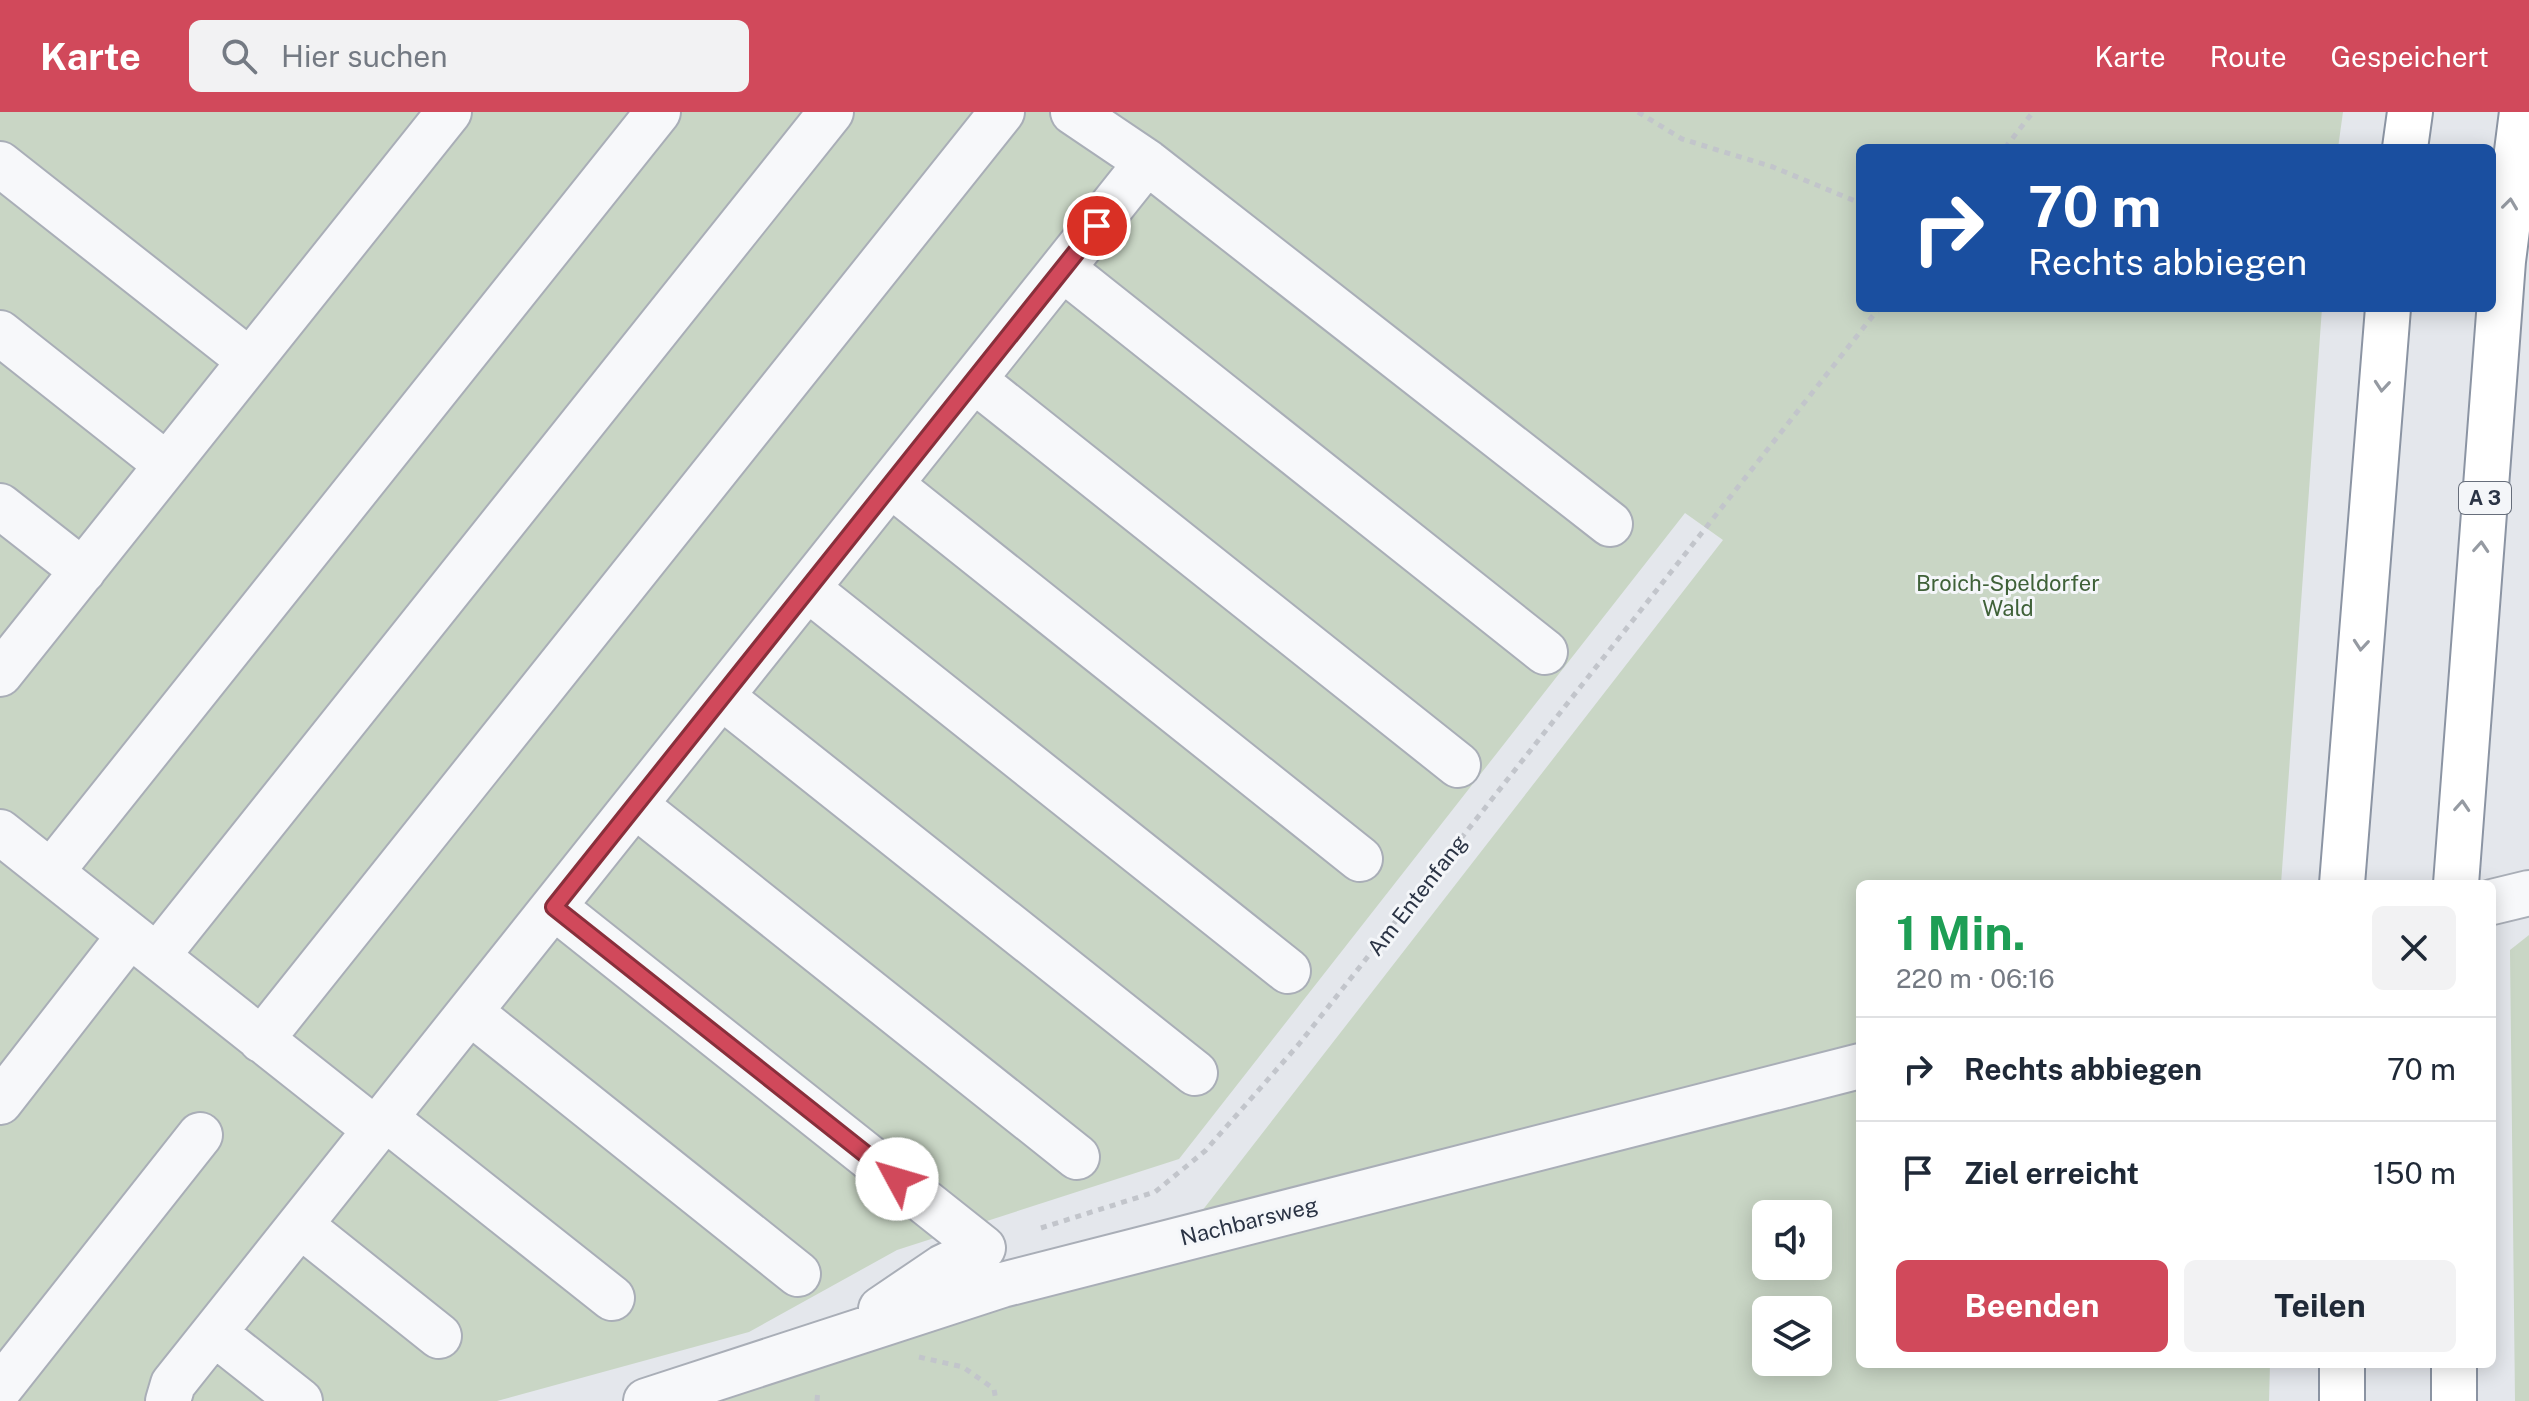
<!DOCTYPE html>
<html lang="de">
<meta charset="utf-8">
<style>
:root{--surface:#fff;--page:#f2f2f3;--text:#1f2937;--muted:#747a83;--line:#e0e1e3;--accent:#d1495b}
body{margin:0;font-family:"Public Sans",sans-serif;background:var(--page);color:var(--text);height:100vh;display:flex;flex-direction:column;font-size:30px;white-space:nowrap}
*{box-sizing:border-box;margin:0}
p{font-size:26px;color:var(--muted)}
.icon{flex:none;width:44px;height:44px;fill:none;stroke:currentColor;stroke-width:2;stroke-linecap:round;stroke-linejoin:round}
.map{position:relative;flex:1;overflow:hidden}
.sheet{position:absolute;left:1856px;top:768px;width:640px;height:488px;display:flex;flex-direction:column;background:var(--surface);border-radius:12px;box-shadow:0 4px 20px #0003}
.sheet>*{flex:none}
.banner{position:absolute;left:1856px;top:32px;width:640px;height:168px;border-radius:12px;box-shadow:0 4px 20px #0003;background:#1a4fa0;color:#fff;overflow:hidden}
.tools{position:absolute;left:1752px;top:1088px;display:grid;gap:16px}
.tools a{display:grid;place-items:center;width:80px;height:80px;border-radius:12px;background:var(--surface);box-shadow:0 4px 20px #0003;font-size:40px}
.pin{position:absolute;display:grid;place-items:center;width:68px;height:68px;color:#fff;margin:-34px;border:4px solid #fff;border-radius:50%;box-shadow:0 2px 8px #0007}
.me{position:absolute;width:88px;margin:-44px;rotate:309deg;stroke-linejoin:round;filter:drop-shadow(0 0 6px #0008)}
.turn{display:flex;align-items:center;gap:28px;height:168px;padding:0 40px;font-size:36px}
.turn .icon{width:104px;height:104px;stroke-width:2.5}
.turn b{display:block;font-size:56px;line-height:68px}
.round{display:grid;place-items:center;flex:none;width:84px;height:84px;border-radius:12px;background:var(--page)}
.summary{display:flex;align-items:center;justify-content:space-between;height:136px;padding:0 40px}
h1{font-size:48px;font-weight:700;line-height:60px;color:#1e9e55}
.cta{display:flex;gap:16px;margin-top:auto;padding:16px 40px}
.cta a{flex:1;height:92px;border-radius:12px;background:var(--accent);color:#fff;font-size:32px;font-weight:700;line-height:92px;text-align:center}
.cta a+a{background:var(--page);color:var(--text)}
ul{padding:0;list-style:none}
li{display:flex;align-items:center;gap:24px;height:104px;padding:0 40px;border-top:2px solid var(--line)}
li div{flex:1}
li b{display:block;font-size:30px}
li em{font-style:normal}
header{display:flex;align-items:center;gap:48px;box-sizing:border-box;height:112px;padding:0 40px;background:var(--accent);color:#fff}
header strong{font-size:38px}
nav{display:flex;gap:44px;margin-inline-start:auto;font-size:28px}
.search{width:560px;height:72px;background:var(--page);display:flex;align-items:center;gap:20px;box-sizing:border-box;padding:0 28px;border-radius:12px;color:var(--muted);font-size:30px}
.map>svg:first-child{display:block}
.green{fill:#c9d6c5;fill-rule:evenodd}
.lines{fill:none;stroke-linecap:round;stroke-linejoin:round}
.minor-casing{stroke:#a9aeb7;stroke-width:48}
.highway-casing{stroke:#8b94a3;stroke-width:48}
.path{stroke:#c2c5cb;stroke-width:5;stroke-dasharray:6 6;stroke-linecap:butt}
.minor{stroke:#f7f8fa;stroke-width:44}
.highway{stroke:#fff;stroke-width:44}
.oneway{stroke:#959aa2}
.route-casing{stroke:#882f3b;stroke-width:20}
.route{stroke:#d1495b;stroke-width:14}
.labels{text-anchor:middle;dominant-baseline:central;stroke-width:6;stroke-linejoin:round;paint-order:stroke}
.shield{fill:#f4f6f9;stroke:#676e7b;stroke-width:2}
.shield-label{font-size:20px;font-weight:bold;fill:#2b3445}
.park-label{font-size:22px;fill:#3f6138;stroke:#f4f6f9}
.street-label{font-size:22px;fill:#2b3445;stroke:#f4f6f9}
</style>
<header>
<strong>Karte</strong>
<div class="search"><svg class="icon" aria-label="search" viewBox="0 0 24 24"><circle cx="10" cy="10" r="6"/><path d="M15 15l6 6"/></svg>Hier suchen</div>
<nav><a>Karte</a><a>Route</a><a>Gespeichert</a></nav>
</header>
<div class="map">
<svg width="2529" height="1289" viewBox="0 0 2529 1289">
<rect width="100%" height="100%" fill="#e4e7ec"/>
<path class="green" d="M0 0H2343L2338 36H1860V196H2322L2281 772H1860V1252H2270L2269 1289H675L1174 1135 1723 428 1685 401 1179 1047 897 1138 749 1220 497 1289H0ZM1766 1102H1818V1154H1766ZM1766 1198H1818V1250H1766Z
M2529 823V1289H2515L2510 838Z"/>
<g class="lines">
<g class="minor-casing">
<path id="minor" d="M1073 0 1147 50 1610 412
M0 52 250 249
M1063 157 1545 540
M0 221 167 353
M974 268 1458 653
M891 373 1360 747
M0 394 83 459
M808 477 1288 859
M0 562 449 0
M722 585 1195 961
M635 693 1077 1045
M0 720 376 1018
M51 760 658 0
M2492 790 2529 781
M554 795 983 1136 943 1155 881 1197
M157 844 831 0
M470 900 798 1162
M261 928 1002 0
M0 990 130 823
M385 1006 612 1186
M300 1113 439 1224
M214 1221 300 1289
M0 1276 200 1023
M168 1289 173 1272 1147 50
M646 1289 1002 1173 1860 954"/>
</g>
<g class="highway-casing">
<path id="highway" d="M2405 36 2410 0
M2342 772 2388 196
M2456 772 2503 149 2522 0
M2342 1252V1289
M2454 1289V1252"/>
</g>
<path class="path" d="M1638 0 1682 27 1773 55 1860 91
M2005 36 2033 0
M1041 1116 1155 1080 1205 1039 1299 932 1879 196
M919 1245 963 1255 994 1277 996 1289
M817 1289 818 1277"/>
<use href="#minor" class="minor"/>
<use href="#highway" class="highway"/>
</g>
<defs><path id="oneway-chevron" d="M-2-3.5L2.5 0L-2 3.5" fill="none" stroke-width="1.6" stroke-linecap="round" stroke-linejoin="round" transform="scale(2)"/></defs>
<g class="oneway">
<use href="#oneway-chevron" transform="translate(2510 92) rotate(-83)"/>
<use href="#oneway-chevron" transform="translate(2382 274) rotate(95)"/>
<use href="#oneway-chevron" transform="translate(2481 435) rotate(-86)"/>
<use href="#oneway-chevron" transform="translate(2361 533) rotate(95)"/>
<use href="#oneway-chevron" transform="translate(2462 694) rotate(-86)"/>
</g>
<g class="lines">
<g class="route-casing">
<path id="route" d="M897 1067 554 795 1097 114"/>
</g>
<use href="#route" class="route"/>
</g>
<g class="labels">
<rect class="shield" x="2459" y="370" width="52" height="32" rx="6"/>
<g class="shield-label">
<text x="2485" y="386">A 3</text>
</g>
<g class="park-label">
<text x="2008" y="471">Broich-Speldorfer<tspan x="2008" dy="25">Wald</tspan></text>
</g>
<g class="street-label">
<text transform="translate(1417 783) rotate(-52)">Am Entenfang</text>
<text transform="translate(1249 1109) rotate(-14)">Nachbarsweg</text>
</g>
</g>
</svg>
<div class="tools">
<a><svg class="icon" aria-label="sound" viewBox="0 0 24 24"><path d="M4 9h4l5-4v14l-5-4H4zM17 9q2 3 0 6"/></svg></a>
<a><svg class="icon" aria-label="layers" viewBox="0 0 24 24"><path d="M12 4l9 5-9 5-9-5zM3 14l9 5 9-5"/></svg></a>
</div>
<div class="pin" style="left:1097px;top:114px;background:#d93025"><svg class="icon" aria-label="arrive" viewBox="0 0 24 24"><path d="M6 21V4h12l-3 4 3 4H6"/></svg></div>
<svg class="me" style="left:897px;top:1067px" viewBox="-20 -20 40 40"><circle r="19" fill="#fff"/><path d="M0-13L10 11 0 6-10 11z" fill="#d1495b"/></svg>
<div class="banner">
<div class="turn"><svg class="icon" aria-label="right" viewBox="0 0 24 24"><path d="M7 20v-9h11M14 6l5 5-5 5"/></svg><div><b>70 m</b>Rechts abbiegen</div></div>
</div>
<section class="sheet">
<div class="summary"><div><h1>1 Min.</h1><p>220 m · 06:16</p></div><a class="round"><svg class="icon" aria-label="close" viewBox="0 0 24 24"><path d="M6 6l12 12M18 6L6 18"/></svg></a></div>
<ul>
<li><svg class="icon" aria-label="right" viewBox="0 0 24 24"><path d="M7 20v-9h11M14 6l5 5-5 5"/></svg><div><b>Rechts abbiegen</b></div><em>70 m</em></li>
<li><svg class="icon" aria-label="arrive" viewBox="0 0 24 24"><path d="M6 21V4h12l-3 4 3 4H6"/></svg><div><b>Ziel erreicht</b></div><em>150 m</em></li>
</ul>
<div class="cta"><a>Beenden</a><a>Teilen</a></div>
</section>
</div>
